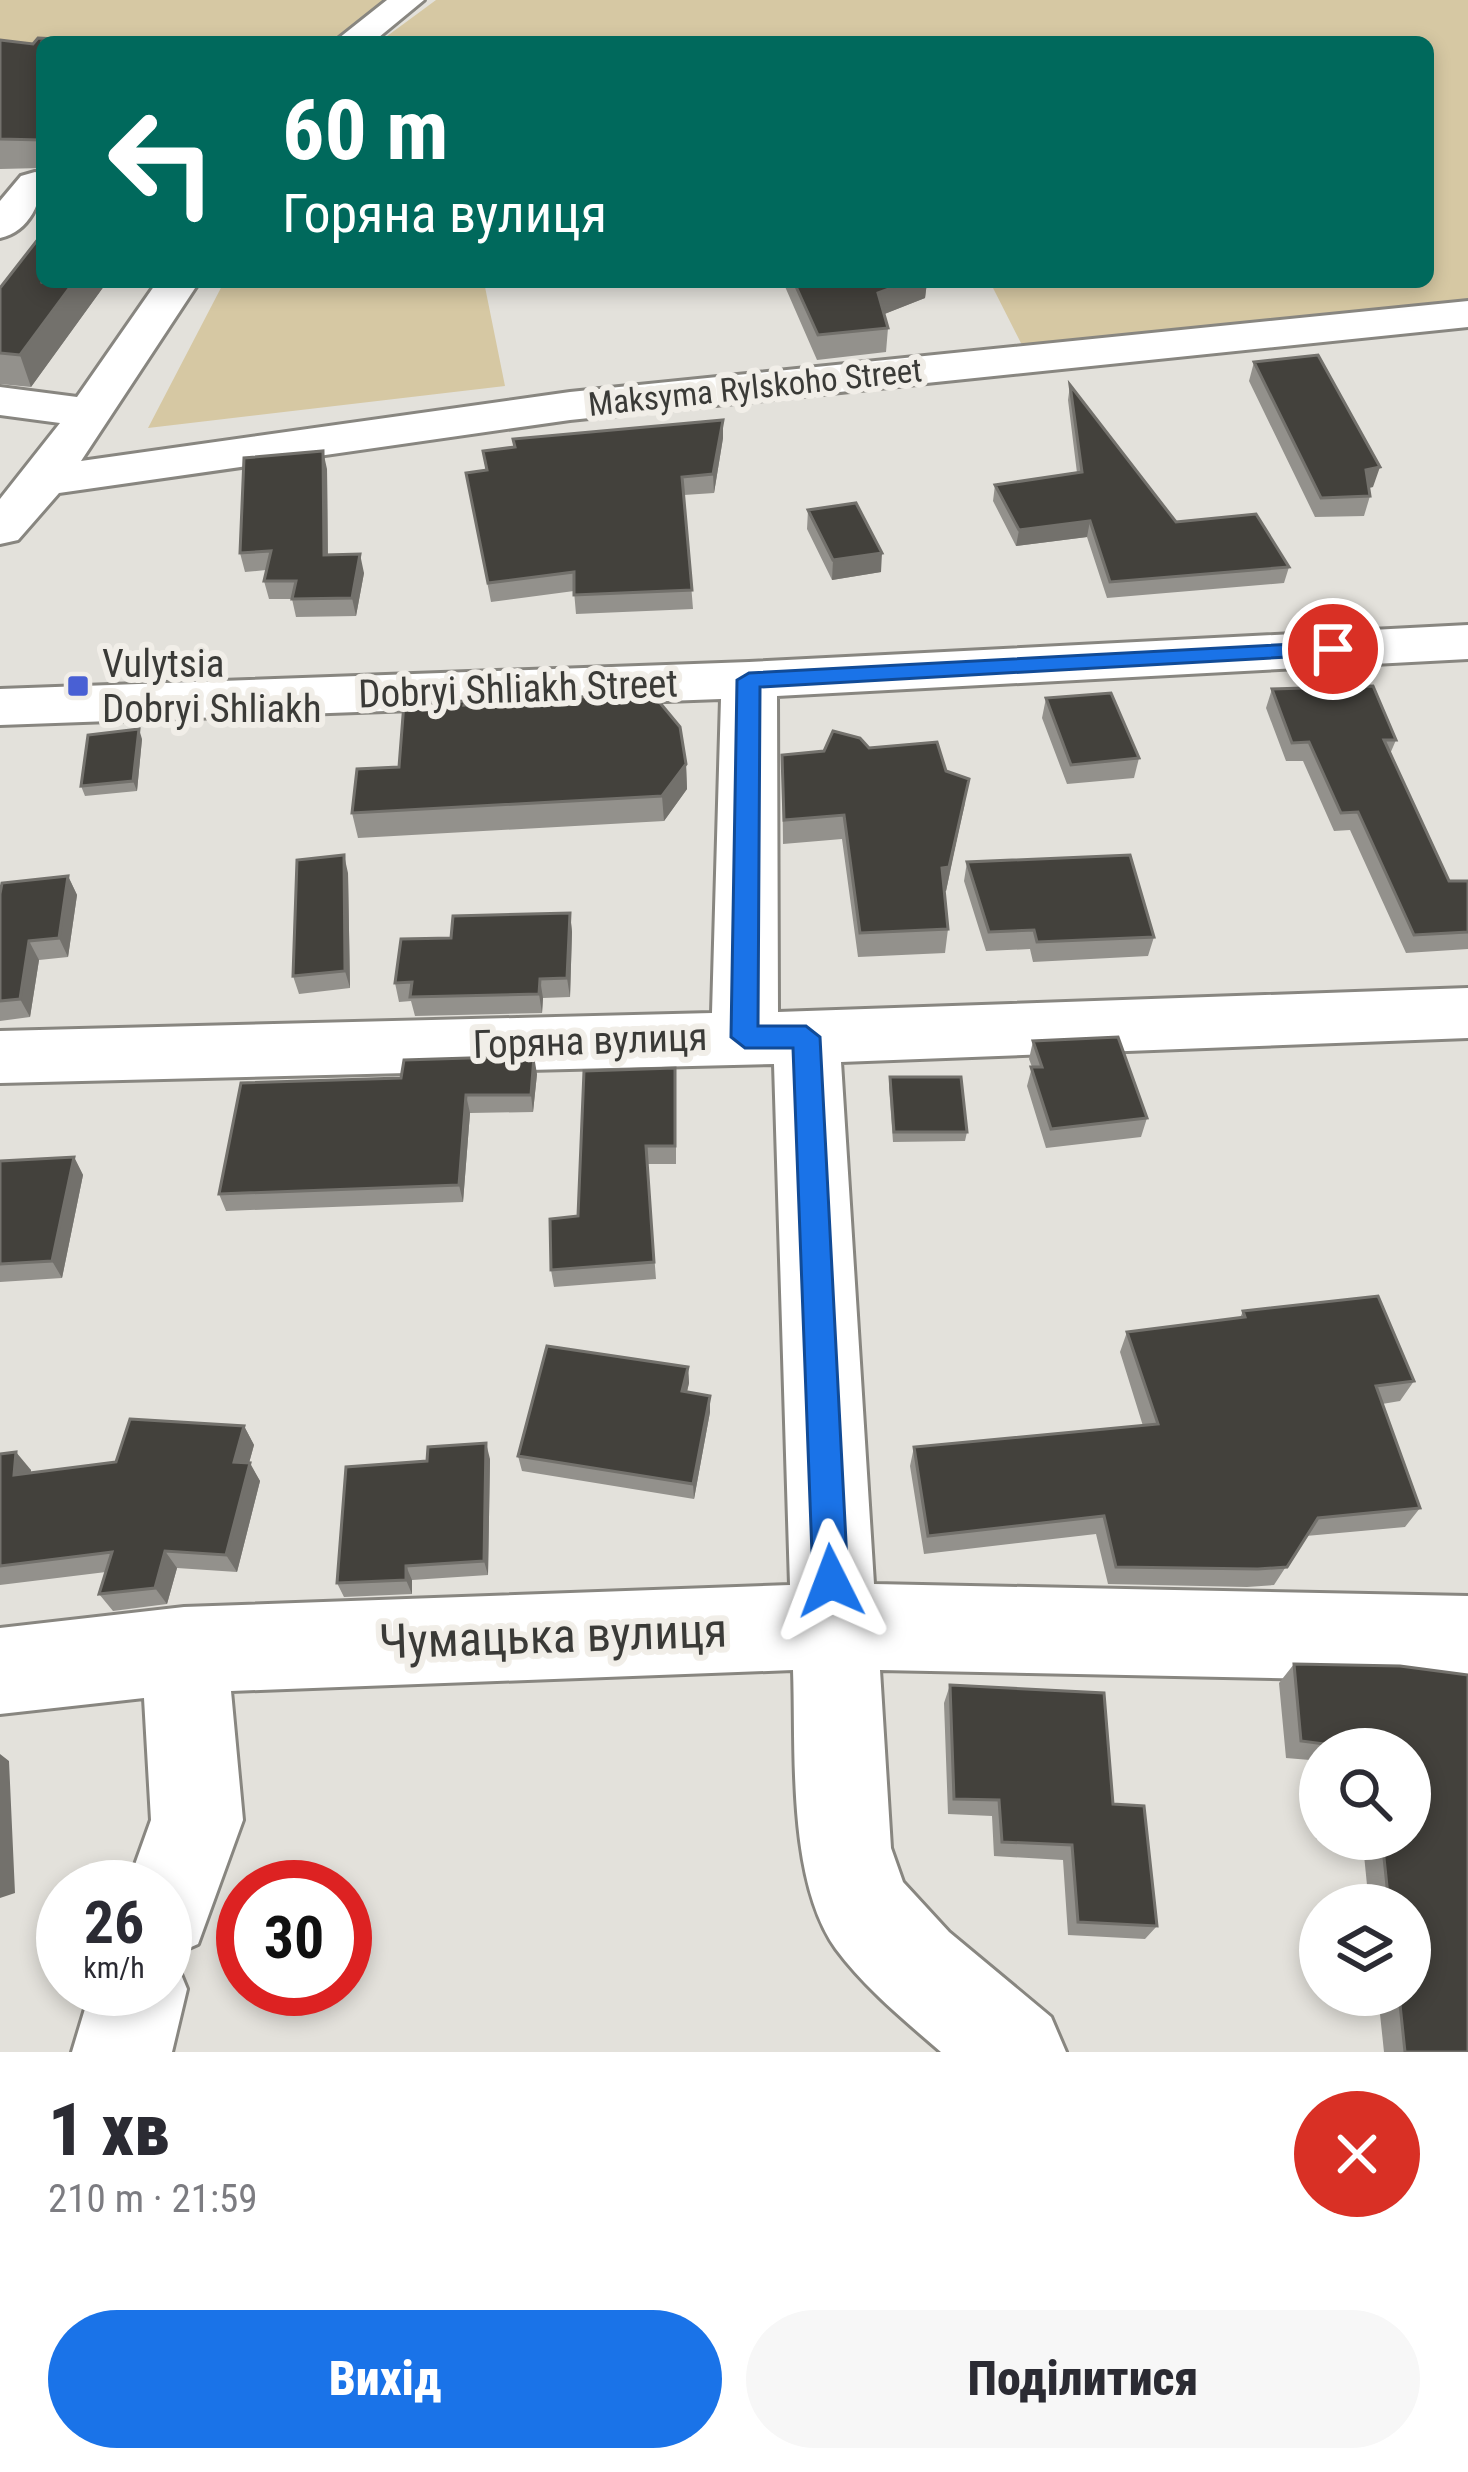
<!DOCTYPE html>
<html lang="uk">
<meta charset="utf-8">
<style>
:root{--surface:#fff;--page:#f7f7f7;--text:#2b2b33;--muted:#7c7c81;--accent:#1a73e8}
body{margin:0;font-family:"Roboto Condensed",sans-serif;background:var(--page);color:var(--text);height:100vh;display:flex;flex-direction:column;font-size:45px;white-space:nowrap}
*{box-sizing:border-box;margin:0}
p{font-size:39px;color:var(--muted)}
.icon{flex:none;width:66px;height:66px;fill:none;stroke:currentColor;stroke-width:2;stroke-linecap:round;stroke-linejoin:round}
.map{position:relative;height:2052px;overflow:hidden}
.drawer{display:flex;flex-direction:column;background:var(--surface);flex:1}
.drawer>*{flex:none}
.top-card{position:absolute;left:36px;top:36px;width:1398px;height:252px;border-radius:18px;box-shadow:0 6px 18px #0003;background:#00695c;color:#fff;overflow:hidden}
.controls{position:absolute;left:1299px;top:1728px;display:grid;gap:24px}
.controls a{display:grid;place-items:center;width:132px;height:132px;border-radius:50%;background:var(--surface);box-shadow:0 6px 18px #0003;font-size:60px}
.speed{position:absolute;left:36px;top:1860px;display:flex;gap:24px;font-size:60px;font-weight:700;text-align:center}
.speed>*{display:grid;place-content:center;width:156px;height:156px;border-radius:50%;background:var(--surface);box-shadow:0 6px 18px #0003;line-height:1}
.speed small{font-size:30px;font-weight:400}
.speed .limit{border:18px solid #d22;background:#fff;color:#111}
.pin{position:absolute;display:grid;place-items:center;width:102px;height:102px;color:#fff;margin:-51px;border:6px solid #fff;border-radius:50%;box-shadow:0 3px 12px #0007}
.me{position:absolute;width:132px;margin:-66px;rotate:357deg;stroke-linejoin:round;filter:drop-shadow(0 0 9px #0008)}
.turn{display:flex;align-items:center;gap:42px;height:252px;padding:0 48px;font-size:54px}
.turn .icon{width:156px;height:156px;stroke-width:2.5}
.turn b{display:block;font-size:84px;line-height:102px}
.round{display:grid;place-items:center;flex:none;width:126px;height:126px;border-radius:63px;background:var(--page)}
.overview{display:flex;align-items:center;justify-content:space-between;height:204px;padding:0 48px}
h1{font-size:72px;font-weight:800;line-height:90px}
.cta{display:flex;gap:24px;margin-top:auto;padding:24px 48px}
.cta a{flex:1;height:138px;border-radius:72px;background:var(--accent);color:#fff;font-size:48px;font-weight:800;line-height:138px;text-align:center}
.cta a+a{background:var(--page);color:var(--text)}
.map>svg:first-child{display:block}
.green{fill:#d6c8a3}
.lines{fill:none;stroke-linecap:round;stroke-linejoin:round}
.minor-casing{stroke:#888680;stroke-width:6}
.minor{fill:#fff;fill-rule:evenodd}
.wall{fill:#93918c;fill-rule:evenodd}
.shaded-wall{fill:#73716c}
.building{fill:#43413c;stroke:#73716c;stroke-width:3}
.route{fill:#1a73e8;stroke:#114b97;stroke-width:3}
.poi-dot{fill:#4960d4;stroke:#f1eee8;stroke-width:4.5}
.labels{text-anchor:middle;dominant-baseline:central;stroke-width:12;stroke-linejoin:round;paint-order:stroke}
.far-street-label{font-size:33px;fill:#3a3a37;stroke:#f1eee8}
.poi-label{font-size:39px;fill:#3a3a37;stroke:#f1eee8;text-anchor:start}
.street-label{font-size:39px;fill:#3a3a37;stroke:#f1eee8}
.near-street-label{font-size:48px;fill:#3a3a37;stroke:#f1eee8}
</style>
<div class="map">
<svg width="1468" height="2052" viewBox="0 0 1468 2052">
<rect width="100%" height="100%" fill="#e3e1db"/>
<path class="green" d="M0 0H400L343 42H42V48L0 45Z
M436 0H1468V306L1025 351 990 282H1428V42H379Z
M224 282H484L505 386 148 428Z"/>
<g class="lines">
<g class="minor-casing">
<path id="minor" d="M387 0H424L373 42H334Z
M35 172 42 174C42 202 30 231 0 238V201L21 176Z
M157 282H199L81 461 570 392 1468 301V327L570 420 59 493 18 540 0 544V499L60 423 0 415V387L77 397Z
M1468 625V659L777 696 778 1012 1468 988V1038L841 1062 874 1584 1468 1596V1682L880 1670 891 1848 903 1882 949 1932 1051 2017 1066 2052H941C904 2020 865 1988 836 1949 787 1880 796 1752 793 1670L231 1691 243 1820 198 1944 173 1955 187 1989 172 2052H72L91 1989H165V1887H127L151 1820 144 1698 0 1714V1628L184 1607 790 1585 774 1064 0 1083V1031L712 1013 721 699 0 725V689L749 662Z"/>
</g>
<use href="#minor" class="minor"/>
</g>
<path class="wall" d="M0 40 33 44 42 42V168L0 169Z
M42 282H107L31 387 0 384V288Z
M783 282H927L925 298 884 314 888 328 886 352 817 360Z
M1254 362 1373 487 1369 488 1370 496 1364 516 1315 517 1249 381Z
M1070 385 1176 522 1289 567 1284 583 1107 598 1087 537 1016 546 993 501 995 485 1077 473 1068 400Z
M723 420V438L714 493 684 495 693 609 576 614 574 591 491 602 466 473 486 471 483 451Z
M327 469 328 555 364 573 356 616 296 617 292 599H269L264 581 266 570 245 572 240 553Z
M808 510 881 572 832 580 807 529Z
M1272 689 1396 740 1390 754 1449 881H1468V949L1406 953 1350 830 1334 831 1303 761H1286L1266 708Z
M1046 698 1139 758 1134 778 1067 784 1042 718Z
M465 705 686 764 687 789 664 821 358 838 352 813Z
M142 739 137 791 85 796 81 786Z
M869 748 946 771 965 803 946 891H944L948 929 945 953 858 957 842 839 783 844 782 755Z
M967 862 1154 937 1148 956 1033 962 1030 949 986 951 964 881Z
M348 873 350 988 299 994 293 976Z
M68 876 77 895 68 957 39 960 30 1017 0 1021V894Z
M570 913 572 932 570 997 543 998 542 1013 415 1016 411 1001 399 1002 395 983 451 938Z
M1033 1041 1147 1118 1141 1137 1046 1148 1027 1086 1032 1067 1029 1059Z
M537 1074 533 1112 470 1113 463 1202 226 1211 219 1194 241 1083Z
M890 1077 967 1132 965 1141 893 1142 889 1087Z
M676 1087V1164H647L656 1279 554 1287 551 1270 578 1216Z
M74 1157 83 1175 62 1278 0 1282V1161Z
M1243 1311 1414 1381 1400 1401 1382 1404 1420 1508 1405 1527 1306 1536 1274 1585 1247 1587 1108 1584 1096 1534 924 1554 910 1466 914 1447 1143 1426 1120 1352 1127 1332 1240 1318Z
M688 1367 689 1383 687 1392 710 1412 694 1499 522 1471 518 1456Z
M244 1426 254 1445 249 1463 260 1481 237 1572 177 1568 167 1604 113 1611 99 1594 106 1572 0 1585V1454L31 1470 30 1473 116 1462Z
M490 1459 488 1575 412 1580V1594L344 1597 337 1583 427 1461Z
M1294 1664 1400 1666 1468 2052H1384L1378 1995H1410V1905H1369L1363 1845 1316 1839 1310 1760 1286 1758 1279 1683ZM1320 1749H1410V1839H1320Z
M950 1685 1113 1804 1157 1926 1145 1939 1068 1935 1063 1860 994 1856 992 1816 948 1814 944 1703Z"/>
<path class="shaded-wall" d="M74 282H107L31 387 20 355Z
M908 282H927L925 298 877 317 878 293Z
M723 420V438L714 493 713 474Z
M323 451 327 469 328 574 324 555Z
M1380 467 1373 487 1360 489 1366 470Z
M1090 521 1087 537 1016 546 1019 530Z
M882 553 881 572 832 580 833 560Z
M360 554 364 573 356 616 352 598Z
M139 729 142 739 137 791 133 781Z
M686 764 687 789 664 821 662 796Z
M969 779 946 891 938 892 942 868Z
M344 855 348 873 350 988 345 971Z
M68 876 77 895 68 957 59 938Z
M570 913 572 932 570 997 567 978Z
M29 941 39 960 30 1017 20 999Z
M540 979 543 998 542 1013 539 994Z
M534 1056 537 1074 533 1112 531 1095Z
M466 1095 470 1113 463 1202 459 1185Z
M74 1157 83 1175 62 1278 52 1261Z
M688 1367 689 1383 683 1407 682 1391Z
M710 1396V1412L694 1499 693 1484Z
M244 1426 254 1445 244 1481 234 1462Z
M486 1443 490 1459 488 1575 484 1561Z
M16 1452 31 1470 28 1494 14 1475Z
M250 1463 260 1481 237 1572 226 1555Z
M165 1551 177 1568 167 1604 155 1588Z
M406 1566 412 1580V1594L406 1580Z
M0 1754 9 1761 15 1893 0 1898Z"/>
<path class="building" d="M38 38 113 42H42V140L0 139V40L33 44Z
M42 234V282H74L20 355 0 353V288Z
M794 282H908L878 293 888 328 818 335Z
M1318 355 1380 467 1366 470 1370 496 1321 498 1254 362Z
M1070 385 1176 522 1256 514 1289 567 1110 582 1090 521 1019 530 995 485 1082 472Z
M723 420 713 474 682 477 692 590 574 595V572L488 583 466 473 487 470 483 451 515 447 513 439Z
M323 451 324 555 360 554 352 598 292 599 296 581H264L271 551 240 553 244 458Z
M856 503 882 553 833 560 808 510Z
M1373 686 1396 740H1384L1449 881H1468V932L1414 935 1358 812 1341 813 1309 742 1292 743 1272 689Z
M651 692 680 727 686 764 662 796 352 813 357 769 399 767 404 703 465 701 464 705Z
M1111 693 1139 758 1071 765 1046 698Z
M139 729 133 781 81 786 88 735Z
M833 731 860 738 869 748 937 742 946 771 969 779 949 867 942 868 948 929 860 933 844 815 784 820 782 755 824 751Z
M344 855 345 971 293 976 297 860Z
M1130 855 1154 937 1037 942 1034 930 989 932 967 862Z
M68 876 59 938 29 941 20 999 0 1001V894L2 883Z
M570 913 567 978 540 979 539 994 410 997 412 982 395 983 401 939 451 938 453 916Z
M1118 1037 1147 1118 1051 1129 1031 1067H1042L1033 1041Z
M534 1056 531 1095H466L459 1185 219 1194 241 1083 401 1078 404 1060Z
M675 1068V1146H646L654 1262 551 1270 550 1219 578 1216 584 1071Z
M890 1077H961L967 1132H894Z
M74 1157 52 1261 0 1264V1161Z
M1378 1296 1414 1381 1376 1386 1420 1508 1318 1518 1287 1567 1258 1569 1116 1567 1104 1516 928 1536 914 1447 1158 1424 1127 1332 1245 1317 1243 1311Z
M547 1346 688 1367 682 1391 710 1396 693 1484 518 1456Z
M130 1419 244 1426 234 1462 250 1463 226 1555 165 1551 155 1588 99 1594 112 1552 0 1566V1454L16 1452 14 1475 116 1462Z
M486 1443 484 1561 406 1566V1580L337 1583 346 1467 427 1461 428 1447Z
M1294 1664 1400 1666 1468 1675V2052H1405L1399 1995H1410V1905H1389L1382 1839H1410V1749H1326L1325 1744 1301 1741Z
M950 1685 1104 1693 1113 1804 1144 1806 1157 1926 1078 1922 1072 1845 1002 1842 999 1800 954 1799Z"/>
<path class="route" d="M1333 642 1341 644V654L760 687 758 1026H806L820 1037 848 1581 843 1593 831 1598 818 1593 813 1581 793 1048H745L731 1037 737 680 749 673Z"/>
<rect class="poi-dot" x="66" y="674" width="24" height="24" rx="6"/>
<g class="labels">
<g class="far-street-label">
<text transform="translate(755 387) rotate(-6)">Maksyma Rylskoho Street</text>
</g>
<g class="poi-label">
<text x="102" y="664">Vulytsia<tspan x="102" dy="45">Dobryi Shliakh</tspan></text>
</g>
<g class="street-label">
<text transform="translate(518 689) rotate(-2)">Dobryi Shliakh Street</text>
<text transform="translate(590 1041) rotate(-2)">Горяна вулиця</text>
</g>
<g class="near-street-label">
<text transform="translate(553 1636) rotate(-2)">Чумацька вулиця</text>
</g>
</g>
</svg>
<div class="controls">
<a><svg class="icon" aria-label="search" viewBox="0 0 24 24"><circle cx="10" cy="10" r="6"/><path d="M15 15l6 6"/></svg></a>
<a><svg class="icon" aria-label="layers" viewBox="0 0 24 24"><path d="M12 4l9 5-9 5-9-5zM3 14l9 5 9-5"/></svg></a>
</div>
<div class="speed"><div>26<small>km/h</small></div><div class="limit">30</div></div>
<div class="pin" style="left:1333px;top:649px;background:#d93025"><svg class="icon" aria-label="arrive" viewBox="0 0 24 24"><path d="M6 21V4h12l-3 4 3 4H6"/></svg></div>
<svg class="me" style="left:831px;top:1581px" viewBox="-20 -20 40 40"><path d="M0-17L14 15 0 8-14 15z" fill="#1a73e8" stroke="#fff" stroke-width="4"/></svg>
<div class="top-card">
<div class="turn"><svg class="icon" aria-label="left" viewBox="0 0 24 24"><path d="M17 20v-9H6M10 6l-5 5 5 5"/></svg><div><b>60 m</b>Горяна вулиця</div></div>
</div>
</div>
<section class="drawer">
<div class="overview"><div><h1>1 хв</h1><p>210 m · 21:59</p></div><a class="round" style="background:#d93025;color:#fff"><svg class="icon" aria-label="close" viewBox="0 0 24 24"><path d="M6 6l12 12M18 6L6 18"/></svg></a></div>
<div class="cta"><a>Вихід</a><a>Поділитися</a></div>
</section>
